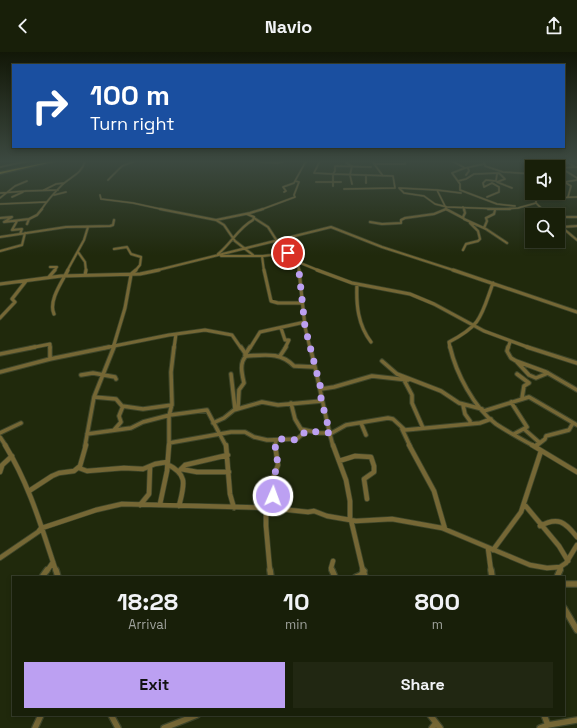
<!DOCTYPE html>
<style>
:root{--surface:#181f09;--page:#212712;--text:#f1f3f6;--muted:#9fa29c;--line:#363d2a;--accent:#bca0f2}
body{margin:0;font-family:"Space Grotesk",sans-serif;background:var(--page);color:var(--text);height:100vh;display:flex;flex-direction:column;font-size:15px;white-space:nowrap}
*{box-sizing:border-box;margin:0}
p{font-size:13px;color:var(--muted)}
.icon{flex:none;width:22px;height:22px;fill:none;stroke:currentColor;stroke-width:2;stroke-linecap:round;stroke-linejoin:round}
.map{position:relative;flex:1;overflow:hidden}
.sheet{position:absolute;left:12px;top:524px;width:553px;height:140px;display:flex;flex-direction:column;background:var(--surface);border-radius:0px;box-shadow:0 2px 6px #0003,0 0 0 1px var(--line)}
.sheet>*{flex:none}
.guide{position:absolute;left:12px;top:12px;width:553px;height:84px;border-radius:0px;box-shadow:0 2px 6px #0003,0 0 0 1px var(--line);background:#1a4fa0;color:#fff;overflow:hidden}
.fabs{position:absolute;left:525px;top:108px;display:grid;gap:8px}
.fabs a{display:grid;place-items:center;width:40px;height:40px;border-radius:0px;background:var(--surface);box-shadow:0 2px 6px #0003,0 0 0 1px var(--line);font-size:20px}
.pin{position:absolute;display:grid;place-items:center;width:34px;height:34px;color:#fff;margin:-17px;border:2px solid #fff;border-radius:50%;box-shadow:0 1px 4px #0007}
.me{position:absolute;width:44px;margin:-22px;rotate:2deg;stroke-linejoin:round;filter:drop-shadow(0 0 3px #0008)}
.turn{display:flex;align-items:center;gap:14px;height:84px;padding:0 12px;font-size:18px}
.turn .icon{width:52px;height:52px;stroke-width:2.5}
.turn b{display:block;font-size:28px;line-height:34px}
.eta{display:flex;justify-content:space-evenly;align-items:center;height:68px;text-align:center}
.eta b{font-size:24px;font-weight:700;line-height:28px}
.primary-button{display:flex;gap:8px;margin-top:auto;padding:8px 12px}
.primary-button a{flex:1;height:46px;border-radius:0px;background:var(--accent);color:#111;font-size:16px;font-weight:700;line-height:46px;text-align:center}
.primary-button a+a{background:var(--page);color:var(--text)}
header{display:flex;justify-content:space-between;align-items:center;height:52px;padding:0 12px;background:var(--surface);font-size:18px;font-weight:700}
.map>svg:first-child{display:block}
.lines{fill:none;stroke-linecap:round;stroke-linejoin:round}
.minor-far5-casing{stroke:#3d452a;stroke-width:2.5}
.minor-far4-casing{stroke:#3d452a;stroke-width:3.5}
.minor-far3-casing{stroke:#3d452a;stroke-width:4.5}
.minor-far2-casing{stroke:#3d452a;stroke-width:5.5}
.minor-far1-casing{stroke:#3d452a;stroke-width:6}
.minor-casing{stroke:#3d452a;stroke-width:8}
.primary-casing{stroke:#3d452a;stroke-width:2.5}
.minor-far5{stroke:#756735;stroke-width:1.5}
.minor-far4{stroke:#756735;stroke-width:2}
.minor-far3{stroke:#756735;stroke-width:3}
.minor-far2{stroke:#756735;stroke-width:3.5}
.minor-far1{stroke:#756735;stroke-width:4.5}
.minor{stroke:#756735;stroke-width:5.5}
.primary{fill:#c6a832;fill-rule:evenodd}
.route{stroke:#bca0f2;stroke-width:7;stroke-dasharray:0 12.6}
</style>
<header><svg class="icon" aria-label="back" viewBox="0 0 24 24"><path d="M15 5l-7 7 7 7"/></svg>Navio<svg class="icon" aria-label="share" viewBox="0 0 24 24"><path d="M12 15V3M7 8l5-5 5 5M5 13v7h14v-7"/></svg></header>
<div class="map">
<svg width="577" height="676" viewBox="0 0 577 676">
<rect width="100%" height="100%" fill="#20290c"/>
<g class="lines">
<g class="minor-far5-casing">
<path id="minor-far5" d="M320 109 314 121 333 122 335 119V114L371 115
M350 109 346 111 352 114 350 123 352 132
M372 109 383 124
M452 109 465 116 452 121 460 132V138L497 152 515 154
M484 109 485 114 503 120 532 122
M531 109 542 115
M564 109 574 114
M260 110 278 111 285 109
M375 112H405V109
M0 115 29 109
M465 116 484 112
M558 116 577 115
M561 116 577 126
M528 121 531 131 530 137 532 139
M366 123V131
M466 123 469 119 468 116
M558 126 571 134 568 145
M108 128 122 114 135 109
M458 129 466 127 474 122 498 121
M316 130H341
M565 130 577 128
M333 134V122L393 124 395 136 344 137
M399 136 404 141 424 144 435 152 447 155 502 157 518 156 536 151
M399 136 437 138 447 158
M44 138 56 132 64 131
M437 138 461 141
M25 139 58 138
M284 140 286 139 283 135 294 131 295 129
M0 141 27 139
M534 141 536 144V151L543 158
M54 143 66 140
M100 143 101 147 133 151 165 158
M12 145 23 140
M487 145 499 140V135L492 131 484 135 483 131 486 128 496 129 497 122 499 121 505 127 497 130 512 136
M0 146 15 134 27 129
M536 147C550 148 563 145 577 145
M0 152 46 150
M463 155 464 158
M41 158C47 149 54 141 62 133 70 125 82 122 85 109
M260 158 295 145 294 143 299 130 295 129 306 109
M444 158 446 157"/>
</g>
<g class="minor-far4-casing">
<path id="minor-far4" d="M160 157 216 168 224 173 235 189 253 203
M446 157 463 166
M464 157 465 161 463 165 464 167 486 177 507 191
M488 157H510
M542 157 548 163
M558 165H577
M0 166 12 165 4 170 29 167
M254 166 268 175 277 189
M216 168 250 161 263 157
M17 169 12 178 22 177 20 182
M370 170 382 172 401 171V168L405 166 434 162 446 157
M27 172 29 167 37 163 42 157
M558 172 577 188
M562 175 577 174
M484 176 487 169 486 166 494 162 495 158
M0 185 66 175 110 174 113 173 114 168
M277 189 291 196 298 210 320 219
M114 197 127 195 131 202 141 205 140 213 135 219
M463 198 466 192 478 189 480 187 478 179 470 171
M0 199 22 193 25 181
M78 200 85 210 86 219
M218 202C231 192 238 176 253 168L254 165 247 162
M221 204H263L288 201 294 203
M262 204 264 219
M298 210 299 219
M50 215H57L54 219
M67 219 84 188 88 175
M154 219 331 175 382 195 456 219"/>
</g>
<g class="minor-far3-casing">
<path id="minor-far3" d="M264 218 271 249 278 251H302
M299 218 305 275 310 296
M317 218 352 231 410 242 434 252 484 279 530 296
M453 218 577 260
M85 223 86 218
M130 223 136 218
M49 225 55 218
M0 232 61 224 140 222 159 218
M357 232C356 253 358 273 371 290
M54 262C48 249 62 230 68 218
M0 266 15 250 12 247 26 229
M281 276 285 288H289L285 296
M30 296 50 292V296
M104 296 169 283 205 278 232 283 241 296
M113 296 125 256 131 223
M174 296 176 282
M250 296 260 280 305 270
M450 296 449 290C482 273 481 264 493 231
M508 296 510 290"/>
</g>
<g class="minor-far2-casing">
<path id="minor-far2" d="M50 295V307
M241 295 247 304C266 303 280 300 294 314L314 315
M310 295C319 328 324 361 333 394
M450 295C456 321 474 356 496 372 508 380 521 387 534 394
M508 295 507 299 511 306 516 309 546 320 577 338
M527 295 577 311
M0 302 35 295
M245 303 250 295
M280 304 286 295
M382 309 397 322 441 339 459 351 482 357
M517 310 529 323 536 326 548 321
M0 320 50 307 109 295
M231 322 235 357
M517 322 529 331 524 334 522 346
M81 323 93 321 115 325 116 327
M404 328 412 343V351L423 376
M321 337 334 335 372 324 408 328
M94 345 116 347 122 354 143 357 172 353
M511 350 527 375 514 382
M291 351 295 367 301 377 319 381H330
M463 353 465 362 470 369V372
M238 356 239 338 244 331C242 322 239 311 246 304
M484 359 529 345 577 373
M170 363 207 358 226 394
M213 371 224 366 234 358 262 350 278 353 322 349
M361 371 366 383
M402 377 410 394
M524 377 540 391
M114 378 121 370 119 364 123 354
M0 381 21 371
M87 382 131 376 143 370 170 363
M330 382 346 373 388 366 393 367 405 378 480 371 491 367
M0 385 6 394
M169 391 231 380H245L254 385 267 388 297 387 306 379
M85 394 94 345 114 295
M169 394V364L172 352 171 320 174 295
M275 394 276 389
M536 394 545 387 546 384 569 378 573 371"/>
</g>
<g class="minor-far1-casing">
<path id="minor-far1" d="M5 393C30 434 41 474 56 519
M226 393 230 442 234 456
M333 393 346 428 350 449V468
M409 393 434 439 445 477
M532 393 577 420
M535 395 537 393
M339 409 355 404 371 405 374 414V420L364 427 367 447
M167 412C189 423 184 433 179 454
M0 415 12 404
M79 416 87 419 124 416 143 417 155 412 167 410
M181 417 197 420H229
M179 419 185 413 228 403
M0 420 2 414
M29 439 52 424 59 421 74 419 80 414 86 393
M160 452 167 419 169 393
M524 452 559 494 568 509
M140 453 149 442 150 415
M266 456V474L270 519
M275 457 271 431 278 413 275 393
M351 468 363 519
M540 474C558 464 565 470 577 485
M42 476 96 458 122 452 270 456 308 460 314 459 327 464 356 469 392 467 442 476 530 513 547 516 560 515 566 511 577 493
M488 496 491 519
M493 498 521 460 541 399
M0 506 38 480 42 475
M47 519 53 510
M332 519 331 516 333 509
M560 519 561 515"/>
</g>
<g class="minor-casing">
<path id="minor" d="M56 518 58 525
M270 518 271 525
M332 518 335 525
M363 518 365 525
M491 518 492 525
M42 525 47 518
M356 525 361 523 364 519
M557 525 560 518
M564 532H577
M564 556 577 578
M111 663 118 676
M430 663 440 676
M544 663 548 673
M35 676 41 663
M164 676 197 663
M432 676 436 671
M540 676 548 673 577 668"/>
</g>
<g class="primary-casing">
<path id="primary" d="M53 109H57L0 122V120Z"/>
</g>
<use href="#minor-far5" class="minor-far5"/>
<use href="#minor-far4" class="minor-far4"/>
<use href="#minor-far3" class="minor-far3"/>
<use href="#minor-far2" class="minor-far2"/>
<use href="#minor-far1" class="minor-far1"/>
<use href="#minor" class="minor"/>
<use href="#primary" class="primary"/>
</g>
<linearGradient id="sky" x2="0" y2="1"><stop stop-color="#121707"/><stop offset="0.54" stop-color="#3c4940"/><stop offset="1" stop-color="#3c4940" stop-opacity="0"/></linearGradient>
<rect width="577" height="203" fill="url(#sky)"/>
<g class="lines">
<path class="route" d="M273 444 271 431 278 413 275 393 276 389 280 387 297 388 306 379 330 381 321 347V337L305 275 298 210 294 202 288 201"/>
</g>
</svg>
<div class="fabs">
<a><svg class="icon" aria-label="sound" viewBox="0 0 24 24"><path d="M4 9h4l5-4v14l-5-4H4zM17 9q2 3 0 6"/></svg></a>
<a><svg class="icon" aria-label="search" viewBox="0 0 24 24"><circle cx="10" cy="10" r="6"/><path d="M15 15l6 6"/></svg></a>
</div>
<div class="pin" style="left:288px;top:201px;background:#d93025"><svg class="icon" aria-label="arrive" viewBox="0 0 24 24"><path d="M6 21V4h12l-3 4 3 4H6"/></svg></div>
<svg class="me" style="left:273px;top:444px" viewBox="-20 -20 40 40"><circle r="17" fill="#bca0f2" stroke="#fff" stroke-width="3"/><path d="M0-11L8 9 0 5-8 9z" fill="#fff"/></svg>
<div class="guide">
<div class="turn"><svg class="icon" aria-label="right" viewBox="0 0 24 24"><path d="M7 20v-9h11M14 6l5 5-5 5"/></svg><div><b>100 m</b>Turn right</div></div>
</div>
<section class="sheet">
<div class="eta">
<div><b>18:28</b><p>Arrival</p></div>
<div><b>10</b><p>min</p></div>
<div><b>800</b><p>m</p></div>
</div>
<div class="primary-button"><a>Exit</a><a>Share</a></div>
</section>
</div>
